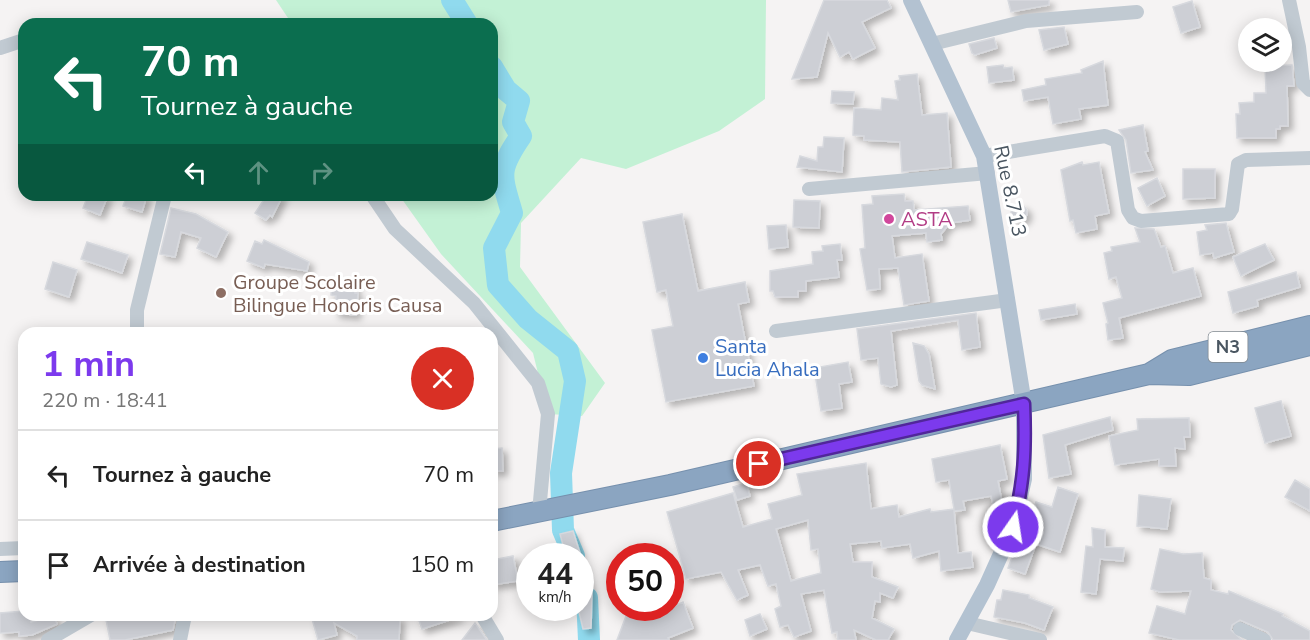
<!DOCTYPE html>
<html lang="fr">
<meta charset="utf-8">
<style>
:root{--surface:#fff;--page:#f2f2f2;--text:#222;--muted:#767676;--line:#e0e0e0;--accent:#7c3aed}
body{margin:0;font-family:"Nunito Sans",sans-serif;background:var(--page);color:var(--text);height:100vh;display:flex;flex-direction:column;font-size:22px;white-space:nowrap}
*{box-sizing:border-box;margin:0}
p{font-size:20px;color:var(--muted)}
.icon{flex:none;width:33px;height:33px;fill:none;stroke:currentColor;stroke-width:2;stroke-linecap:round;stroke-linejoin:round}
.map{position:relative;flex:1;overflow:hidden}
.drawer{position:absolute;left:18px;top:327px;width:480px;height:294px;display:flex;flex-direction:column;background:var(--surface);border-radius:18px;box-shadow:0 3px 15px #0003}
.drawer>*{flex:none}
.banner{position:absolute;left:18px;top:18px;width:480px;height:183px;border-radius:18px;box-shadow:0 3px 15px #0003;background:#0b6e4f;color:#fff;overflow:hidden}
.fabs{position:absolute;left:1238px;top:18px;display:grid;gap:12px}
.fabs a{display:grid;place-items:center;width:54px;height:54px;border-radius:50%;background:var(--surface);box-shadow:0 3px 15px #0003;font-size:30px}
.speed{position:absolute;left:516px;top:543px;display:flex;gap:12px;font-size:30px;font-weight:700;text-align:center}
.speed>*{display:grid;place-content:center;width:78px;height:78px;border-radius:50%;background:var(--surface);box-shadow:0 3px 15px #0003;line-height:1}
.speed small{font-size:15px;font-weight:400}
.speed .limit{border:9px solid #d22;background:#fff;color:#111}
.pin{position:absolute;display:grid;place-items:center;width:51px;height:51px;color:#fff;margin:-26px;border:3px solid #fff;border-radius:50%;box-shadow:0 2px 6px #0007}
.me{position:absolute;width:66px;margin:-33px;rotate:13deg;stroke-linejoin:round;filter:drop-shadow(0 0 4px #0008)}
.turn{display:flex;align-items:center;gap:21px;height:126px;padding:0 24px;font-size:27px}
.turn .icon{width:78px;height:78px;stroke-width:2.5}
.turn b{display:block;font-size:42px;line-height:51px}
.lanes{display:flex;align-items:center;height:57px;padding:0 24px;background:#0003;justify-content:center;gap:30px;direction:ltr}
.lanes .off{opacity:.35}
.round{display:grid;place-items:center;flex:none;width:63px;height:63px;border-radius:32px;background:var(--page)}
.summary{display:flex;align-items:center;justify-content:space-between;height:102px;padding:0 24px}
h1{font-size:36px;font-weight:700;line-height:45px;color:var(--accent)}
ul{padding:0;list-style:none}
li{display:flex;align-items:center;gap:18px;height:90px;padding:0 24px;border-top:2px solid var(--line)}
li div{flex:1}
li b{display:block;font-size:22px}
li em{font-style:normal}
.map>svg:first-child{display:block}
.green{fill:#c3f1d5}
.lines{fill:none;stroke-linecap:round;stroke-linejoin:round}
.river{stroke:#90daee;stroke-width:22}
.building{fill:#cdcfd5;stroke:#d7d9de;stroke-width:1.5;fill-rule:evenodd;filter:url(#shadow)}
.highway-casing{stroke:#7690ad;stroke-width:22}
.minor{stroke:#c1cad2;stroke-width:14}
.major{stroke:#b3c2d1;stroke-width:16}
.highway{stroke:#8ba5c1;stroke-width:20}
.route-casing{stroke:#51269a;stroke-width:15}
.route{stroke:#7c3aed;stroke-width:10}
.hotel-dot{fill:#d1479c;stroke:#fff;stroke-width:2}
.education-dot{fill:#8d6e63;stroke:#fff;stroke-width:2}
.shop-dot{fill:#3f7fe0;stroke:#fff;stroke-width:2}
.labels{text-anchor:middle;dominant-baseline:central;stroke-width:6;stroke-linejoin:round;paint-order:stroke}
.shield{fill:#fff;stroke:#808990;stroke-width:1.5}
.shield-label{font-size:18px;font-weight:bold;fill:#4a5661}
.street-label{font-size:20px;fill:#4a5661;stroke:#fff}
.hotel-label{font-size:20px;fill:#b23c85;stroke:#fff;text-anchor:start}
.education-label{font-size:20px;fill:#785e54;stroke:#fff;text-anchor:start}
.shop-label{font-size:20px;fill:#366cbe;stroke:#fff;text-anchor:start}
</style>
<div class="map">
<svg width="1310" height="640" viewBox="0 0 1310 640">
<defs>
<filter id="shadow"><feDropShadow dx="4.5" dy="4.5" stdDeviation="3" flood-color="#0004"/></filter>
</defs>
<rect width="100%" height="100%" fill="#f5f3f3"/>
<path class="green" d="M276 0H766L765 99 719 131 626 169 581 158 521 223 520 267 605 383 582 416 548 414 533 353 441 254 399 195H492V24H292Z"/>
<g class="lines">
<path class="river" d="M452 0 467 24
M492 67 506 90 519 101 513 122 521 136C497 171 501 175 512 213L494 248 498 285 528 319 568 351 575 381 561 473 563 530 574 556
M587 598 589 640"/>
</g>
<path class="building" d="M824 0H887L891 8 862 22 875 48 853 59 849 52 840 57 828 33 817 77 792 79Z
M1008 0H1049V5L1011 12Z
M1192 1 1200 27 1181 33 1173 7Z
M1064 27 1068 44 1044 50 1039 30Z
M994 38 997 48 975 55 972 53 969 44Z
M1103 61 1108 105 1079 109 1081 119 1053 124 1048 97 1024 101 1022 90 1046 85 1045 79 1082 73 1081 70Z
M1003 65 1004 68 1012 67 1014 80 989 83 987 67Z
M1292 65 1294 86H1287L1288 126H1280V129H1276V138H1237L1236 114H1240L1239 103 1254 102V93H1266L1265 66Z
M917 74 922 115 947 113 951 167 902 172 900 142 864 140V136L853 135 854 108 881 110 882 98 898 100 895 81 900 80 899 76Z
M832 91 854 92 853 104 831 103Z
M1143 125 1148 151 1145 152 1153 170 1131 173 1126 140 1119 130Z
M824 137 844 138 842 172 797 167 800 156 817 161 818 147H823Z
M1082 162 1083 165 1099 162 1109 213 1095 216 1097 229 1076 233 1073 220 1070 221 1061 170Z
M1183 169H1215V198L1183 199Z
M1157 178 1165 196 1147 206 1138 188Z
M904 194 905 201H913L914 210 968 206 970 220 950 223 941 234 942 240 927 242 926 233 892 236 895 258 922 254 929 301 904 305 898 268 879 269 880 289 867 290 860 249 865 248 862 205 873 204 872 196Z
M88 195H108L100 215 83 208Z
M127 195H147L142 212 123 206Z
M267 195H283L272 217 270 215 266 220 255 213Z
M794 200 820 201 819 228 793 227Z
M1011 213a8 8 0 1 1 16 0a8 8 0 1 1-16 0Z
M171 208 196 214 228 232 216 257 197 248 201 238 181 232 175 257 160 254Z
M682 214 698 291 745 282 749 302 738 304 754 386 666 402 652 330 673 326 666 290 657 292 643 222Z
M1226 223 1234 252 1214 258 1213 253 1200 255 1197 232 1207 230 1205 225Z
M786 225 788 247 769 249 767 226Z
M1135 228 1154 229 1161 247 1165 246 1173 273 1193 268 1201 296 1119 318 1123 338 1108 340 1106 324 1108 323 1103 303 1122 298 1116 277 1109 279 1104 253 1112 251 1111 247 1140 242Z
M264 240 309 262 307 271 265 264 264 268 247 261 255 241 262 244Z
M87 242 128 255 122 273 81 259Z
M840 244 842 260H837L839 277 806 281V291H798V297H775L773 291H770V271L813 264 812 252 823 251 822 246Z
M1265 244 1274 260 1241 276 1233 257Z
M53 262 77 270 69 297 45 289Z
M1296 272 1300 287 1257 300 1258 306 1233 313 1228 292Z
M338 278 355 280V293H358L356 315 335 313 336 296 331 295 332 284 337 285Z
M1075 304 1077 314 1041 320 1039 310Z
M976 313 980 347 962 350 958 320 891 331 897 385 891 387 881 384 878 358 861 360 857 329Z
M913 343 924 346 929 354 935 389 922 385 919 381Z
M848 362 852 382 839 384 842 408 821 411 814 368Z
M1281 401 1291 436 1265 443 1255 408Z
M1110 417 1113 430 1065 445 1071 474 1049 478 1043 435Z
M1189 418 1190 437H1184L1185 449 1175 448 1176 466H1159V459L1115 465 1109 436 1138 430 1137 419Z
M1000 445 1007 479 998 481 1002 502 993 504 991 496 963 501 965 510 954 511 958 553 971 552 973 567 941 571 939 551 913 558 910 544 882 548 881 541 850 544 853 562H872V577L898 587 893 598 880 593V602L875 601 872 618 894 629 888 640H876L854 630 856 640H838L837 632 832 633 824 590 801 594 811 631 794 637 788 625 780 627 775 609 781 606 776 584 768 586 760 565 738 570 748 595 737 600 721 572 686 579 667 512 733 493 743 527 772 519 768 504 802 495 797 474 866 463 871 509 897 505 899 517 930 509 931 512 954 509 949 480 936 482 932 459ZM808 520 811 550 818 549 821 573 791 581 776 529Z
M502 448 503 471H492V449Z
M1295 480 1310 489V511L1285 497Z
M746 483 750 496 737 500 733 487Z
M1058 487 1078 494 1060 552 1036 544 1025 574 1008 568 1018 541 1023 543 1036 502 1052 507Z
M1139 495 1171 499 1167 529 1137 526Z
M1092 528 1105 530V547L1124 548 1123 561 1100 559 1096 594 1081 592 1086 546 1093 547Z
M573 531 581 556H566L560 534Z
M1160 549 1183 554 1202 553 1204 578 1211 580V590L1228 594 1229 591 1283 614 1282 616 1310 631V640H1273L1268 632 1240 620 1232 625 1231 630 1242 640H1179L1149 633 1157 606 1185 614 1191 591 1160 592 1151 589Z
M513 556 518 581 492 585V560Z
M583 562 592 593 591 628 583 629 578 608H580V563Z
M1003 590 1029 595V598L1053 607 1044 630 1025 623 994 617 997 600H1001Z
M683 602 693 628 668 638 669 640H617L629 608H670Z
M24 611V615H31V622L54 616 57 624 32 635 19 636V632L0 633V613Z
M760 614 767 629 750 636 745 620Z
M105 615H176L173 630 125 640H110Z
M330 615H333L334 620 389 615 391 618 400 617 399 640H357V636L334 623 337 635 318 640 312 619Z
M417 615H459V617L422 629Z
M475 623 487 640H462Z"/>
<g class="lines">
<g class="highway-casing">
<path id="highway" d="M1149 374 1172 360 1310 326
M492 521 670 485 1149 374 1189 375 1310 345
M0 572 24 571"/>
</g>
<path class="minor" d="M1289 0 1299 47 1303 83 1310 90
M932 44 1026 21 1137 12
M0 48 24 40
M984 156 1105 136 1117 141 1128 210 1133 218 1141 221 1229 214 1232 209 1238 164 1246 160 1310 158
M809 189 988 173
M372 195 395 229 474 303 538 383 548 414 539 512
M776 331 1008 300
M137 333V310L165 195
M0 549 24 548
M482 615 497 640
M967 623 1040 640
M1240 629 1264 640
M48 640 91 615
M180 640 185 615"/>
<path class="major" d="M911 0 984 156 1024 404V479L1013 527 987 585 957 640"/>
<use href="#highway" class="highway"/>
</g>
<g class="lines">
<g class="route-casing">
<path id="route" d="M759 464 1024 404C1026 452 1024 481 1013 527"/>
</g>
<use href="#route" class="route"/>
</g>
<circle class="hotel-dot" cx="889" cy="219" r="6"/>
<circle class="education-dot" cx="221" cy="293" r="6"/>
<circle class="shop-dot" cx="703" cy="358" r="6"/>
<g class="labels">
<rect class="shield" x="1208.5" y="332" width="39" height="30" rx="4.5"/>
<g class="shield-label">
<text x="1228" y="347">N3</text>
</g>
<g class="street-label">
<text transform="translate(1010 191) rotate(78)">Rue 8.713</text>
</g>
<g class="hotel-label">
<text x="901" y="219">ASTA</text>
</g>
<g class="education-label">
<text x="233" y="282">Groupe Scolaire<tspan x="233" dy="23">Bilingue Honoris Causa</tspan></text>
</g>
<g class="shop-label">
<text x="715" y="346">Santa<tspan x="715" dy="23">Lucia Ahala</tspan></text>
</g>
</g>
</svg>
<div class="fabs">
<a><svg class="icon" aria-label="layers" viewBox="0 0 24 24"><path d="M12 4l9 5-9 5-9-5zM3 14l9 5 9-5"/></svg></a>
</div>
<div class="speed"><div>44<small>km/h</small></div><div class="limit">50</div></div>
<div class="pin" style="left:759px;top:464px;background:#d93025"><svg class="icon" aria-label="arrive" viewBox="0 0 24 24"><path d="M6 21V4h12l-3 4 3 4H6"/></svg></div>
<svg class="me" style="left:1013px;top:527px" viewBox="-20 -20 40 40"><circle r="17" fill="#7c3aed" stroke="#fff" stroke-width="3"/><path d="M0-11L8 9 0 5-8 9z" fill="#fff"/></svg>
<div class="banner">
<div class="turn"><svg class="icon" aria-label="left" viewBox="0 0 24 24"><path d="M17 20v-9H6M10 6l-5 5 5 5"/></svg><div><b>70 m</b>Tournez à gauche</div></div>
<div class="lanes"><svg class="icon" aria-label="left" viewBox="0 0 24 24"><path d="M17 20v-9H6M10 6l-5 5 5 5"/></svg><svg class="icon off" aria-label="ahead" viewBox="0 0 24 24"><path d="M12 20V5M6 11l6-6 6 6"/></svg><svg class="icon off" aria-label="right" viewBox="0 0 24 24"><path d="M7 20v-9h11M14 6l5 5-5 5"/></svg></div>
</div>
<section class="drawer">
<div class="summary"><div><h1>1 min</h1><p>220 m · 18:41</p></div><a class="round" style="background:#d93025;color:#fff"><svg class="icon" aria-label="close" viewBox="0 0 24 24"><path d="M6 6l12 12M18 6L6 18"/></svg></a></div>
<ul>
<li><svg class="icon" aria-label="left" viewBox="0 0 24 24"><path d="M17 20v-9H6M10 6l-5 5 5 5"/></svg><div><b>Tournez à gauche</b></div><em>70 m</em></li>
<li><svg class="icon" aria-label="arrive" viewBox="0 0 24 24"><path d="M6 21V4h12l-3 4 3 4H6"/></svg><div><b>Arrivée à destination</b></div><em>150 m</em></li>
</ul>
</section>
</div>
